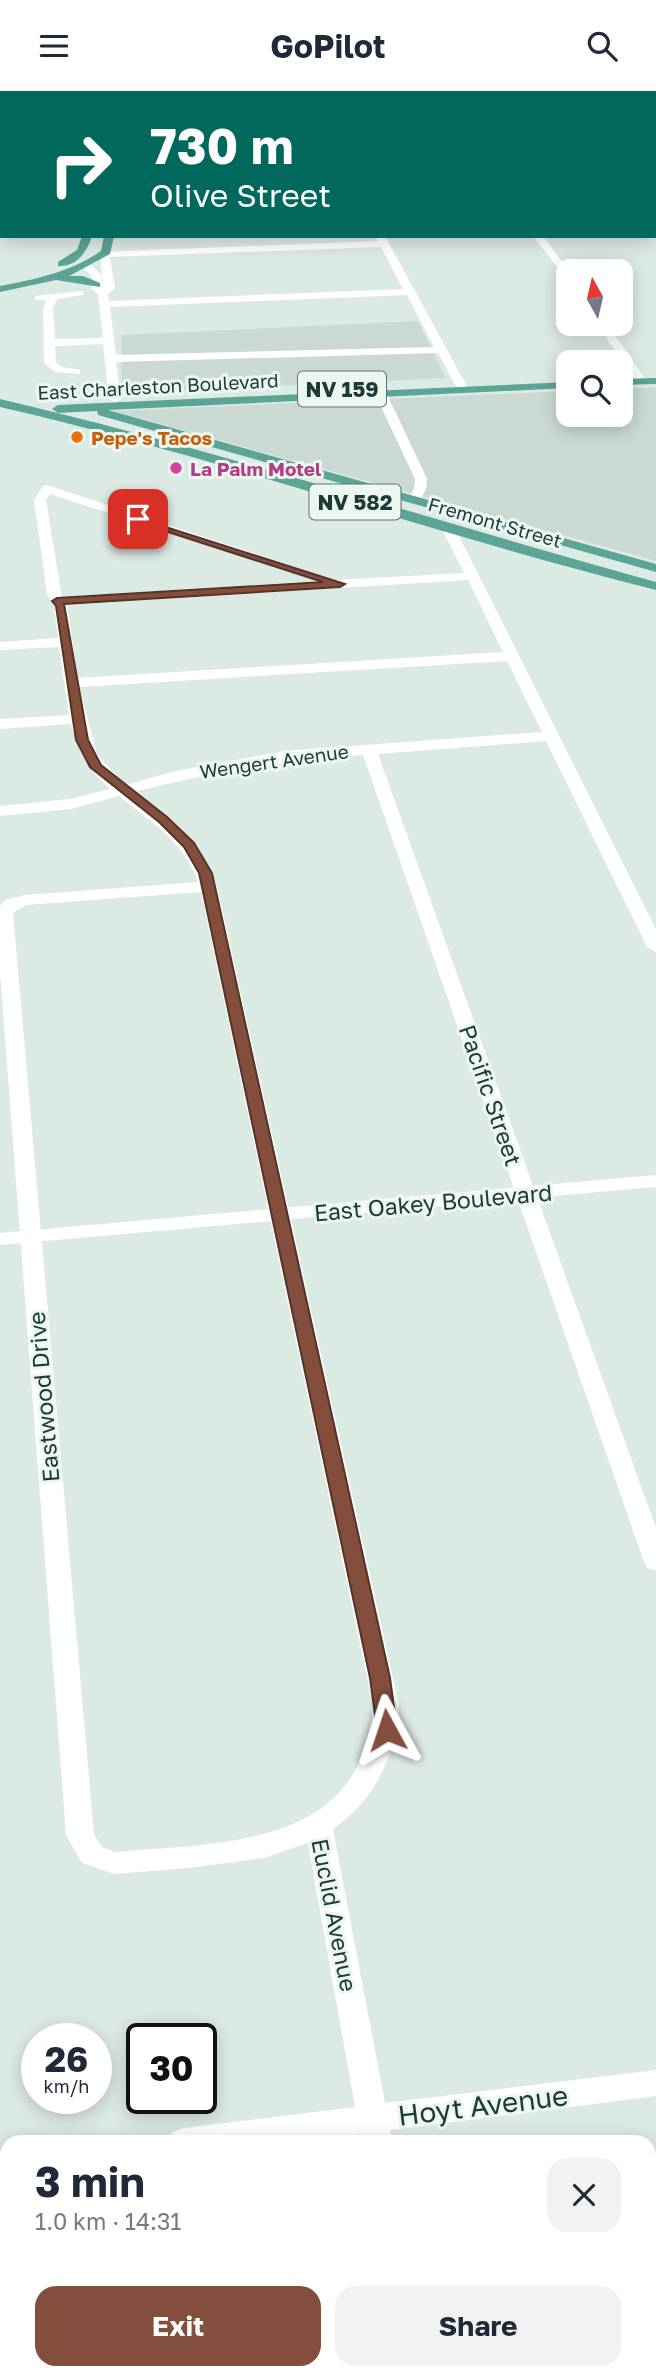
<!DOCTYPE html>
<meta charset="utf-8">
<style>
:root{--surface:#fff;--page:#f2f2f3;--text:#1f2937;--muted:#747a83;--accent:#844e3d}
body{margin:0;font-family:"Golos Text",sans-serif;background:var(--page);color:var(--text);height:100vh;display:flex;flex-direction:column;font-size:26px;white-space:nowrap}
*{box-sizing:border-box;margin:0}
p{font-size:23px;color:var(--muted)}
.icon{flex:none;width:38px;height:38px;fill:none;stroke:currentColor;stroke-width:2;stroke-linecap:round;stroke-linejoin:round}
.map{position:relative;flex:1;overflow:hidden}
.side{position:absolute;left:0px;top:2044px;width:656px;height:245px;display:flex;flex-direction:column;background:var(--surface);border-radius:21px 21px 0 0;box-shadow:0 4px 18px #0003}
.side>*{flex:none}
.guide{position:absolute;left:0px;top:0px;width:656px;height:147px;box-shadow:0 4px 18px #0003;background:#00695c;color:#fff;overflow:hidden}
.needle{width:46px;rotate:352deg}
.buttons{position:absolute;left:556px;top:168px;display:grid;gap:14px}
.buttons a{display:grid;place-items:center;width:77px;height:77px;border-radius:14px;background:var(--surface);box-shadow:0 4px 18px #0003;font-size:35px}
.speed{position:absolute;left:21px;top:1932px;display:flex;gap:14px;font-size:35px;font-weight:700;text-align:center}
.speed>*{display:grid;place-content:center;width:91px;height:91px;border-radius:50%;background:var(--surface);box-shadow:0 4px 18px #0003;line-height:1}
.speed small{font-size:18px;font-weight:400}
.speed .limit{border:4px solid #111;border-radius:10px;background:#fff;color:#111}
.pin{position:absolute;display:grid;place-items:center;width:60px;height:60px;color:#fff;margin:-30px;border-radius:14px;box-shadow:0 4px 10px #0006}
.me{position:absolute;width:77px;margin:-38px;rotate:355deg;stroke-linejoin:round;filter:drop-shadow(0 0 5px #0008)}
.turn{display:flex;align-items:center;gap:24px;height:147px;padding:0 35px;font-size:32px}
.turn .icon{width:91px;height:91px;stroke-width:2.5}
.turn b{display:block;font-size:49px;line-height:60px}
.round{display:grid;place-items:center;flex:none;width:74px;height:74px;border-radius:21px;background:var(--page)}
.head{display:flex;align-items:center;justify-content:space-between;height:119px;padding:0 35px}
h1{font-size:42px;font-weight:700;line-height:52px}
.button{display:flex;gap:14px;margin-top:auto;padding:14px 35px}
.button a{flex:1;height:80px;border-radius:21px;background:var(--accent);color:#fff;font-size:28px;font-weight:700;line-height:80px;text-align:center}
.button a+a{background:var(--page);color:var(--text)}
header{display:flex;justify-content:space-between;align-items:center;height:91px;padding:0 35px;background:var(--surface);font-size:32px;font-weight:700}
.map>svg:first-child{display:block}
.built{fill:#cadad3}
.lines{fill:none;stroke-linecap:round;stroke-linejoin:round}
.street{fill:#fff;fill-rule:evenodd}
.secondary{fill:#fff;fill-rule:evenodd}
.primary{fill:#5ca495;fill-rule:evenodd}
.route{fill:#844e3d;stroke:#563328;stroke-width:2}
.food-dot{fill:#e8710a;stroke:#ecf7f2;stroke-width:2.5}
.hotel-dot{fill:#d1479c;stroke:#ecf7f2;stroke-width:2.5}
.labels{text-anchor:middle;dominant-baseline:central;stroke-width:6;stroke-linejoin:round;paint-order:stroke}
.far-street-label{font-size:19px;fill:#1d3a34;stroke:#ecf7f2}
.far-food-label{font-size:19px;font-weight:bold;fill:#c56008;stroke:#ecf7f2;text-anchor:start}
.far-hotel-label{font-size:19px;font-weight:bold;fill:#b23c85;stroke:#ecf7f2;text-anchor:start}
.shield{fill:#ecf7f2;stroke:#5b736d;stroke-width:2}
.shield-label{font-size:21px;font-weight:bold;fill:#1d3a34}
.street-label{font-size:23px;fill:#1d3a34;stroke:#ecf7f2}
.near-street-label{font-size:28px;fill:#1d3a34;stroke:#ecf7f2}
</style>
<header><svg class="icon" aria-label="menu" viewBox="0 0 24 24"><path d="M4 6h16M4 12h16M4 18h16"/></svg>GoPilot<svg class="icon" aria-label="search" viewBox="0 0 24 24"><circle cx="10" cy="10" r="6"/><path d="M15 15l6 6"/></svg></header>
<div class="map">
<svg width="656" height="2289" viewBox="0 0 656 2289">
<rect width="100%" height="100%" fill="#dceae4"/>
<path class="built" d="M418 230 446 287 122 302 121 244Z
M656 296V470L114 320 569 300V324H621V298Z"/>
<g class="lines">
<path class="street" d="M287 0H295L296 2H288Z
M0 38H2V44H0Z
M0 65H2V71H0Z
M0 94H2V100H0Z
M654 129H656L654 136Z
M0 132H2V138H0Z
M375 145H385L469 299 467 301H459L438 262 116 271 121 308 115 311 109 308 103 253 55 255 56 271 62 276 80 279V283L55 281 44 272 43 217 46 209H35V205L83 200V204L57 208 53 217 55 248 103 247 98 203 91 197 94 192 91 184 80 174 89 172 101 183 103 197 100 161 378 150ZM381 156 403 198 109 210 108 203 115 197 110 166ZM407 204 434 256 116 264 110 216Z
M533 145H543L569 180V191Z
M597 233H607L647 290 645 292H637Z
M381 300 387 303 427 388 426 398 418 413 407 410 414 398 415 388 375 303Z
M47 394 335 489 464 482 442 438 454 435 656 838V861L647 856 546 650 378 663 656 1437V1480L647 1477 644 1471 363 664C285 670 209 681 134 701 170 728 201 751 217 795L399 1614C396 1664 375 1709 333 1738L385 2012 656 1979V2005L390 2039 393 2051H361L360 2043 294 2051H168L173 2041 184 2037 355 2016 308 1752 264 1767 189 1777 114 1783 82 1772 66 1744 0 882V815L5 809 25 804 198 791C184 750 151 731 119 705L71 718 0 725V715L70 708 110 698C89 680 78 659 71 633L0 638V628L69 624 59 556 0 559V551L58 547 54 515 47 503 34 409 43 395ZM50 403 318 490 62 506 46 409ZM468 489 503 561 78 587 67 514ZM507 570 542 641 284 660 176 680 125 694 97 663 79 596ZM201 801 373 1614C363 1758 223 1751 115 1761L102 1756 94 1743 13 822 26 814Z
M7 2059V2087L0 2088V2060Z
M403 2282H437L438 2289H404Z"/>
<path class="secondary" d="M551 0H560L561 2H552Z
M654 93 656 94V100L654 99Z
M656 1084V1096L0 1154V1142Z"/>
<path class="primary" d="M71 0H79V2H71Z
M89 0H97V2H89Z
M82 145H92C87 161 77 176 58 175V171L77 159Z
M104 145H114L110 163 69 185H83L100 192V196L56 189 0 201V195C36 188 71 181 101 160Z
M656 287V293L621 294V288Z
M569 291V297L108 319 656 473V481L98 324 97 320 58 322 52 318 58 314Z
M0 308C221 360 437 431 656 491V499C436 444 221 367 0 316Z"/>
</g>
<path class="route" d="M134 426 345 493 340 496 64 513 88 649 101 674 167 726 194 752 212 782 390 1587 397 1639 394 1645H380L377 1639 370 1587 199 782 184 756 159 731 90 676 76 649 56 515 52 510 57 507 323 491 134 430Z"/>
<circle class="food-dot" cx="77" cy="346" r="7"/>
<circle class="hotel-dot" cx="176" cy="377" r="7"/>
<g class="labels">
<g class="far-street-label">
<text transform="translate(158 295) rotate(-3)">East Charleston Boulevard</text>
<text transform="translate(495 431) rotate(16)">Fremont Street</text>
<text transform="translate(274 670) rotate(-8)">Wengert Avenue</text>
</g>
<g class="far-food-label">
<text x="91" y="346">Pepe's Tacos</text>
</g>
<g class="far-hotel-label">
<text x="190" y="377">La Palm Motel</text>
</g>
<g class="shield">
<rect x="298" y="280.5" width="88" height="35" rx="5"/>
<rect x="309.5" y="393.5" width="91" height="35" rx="5"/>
</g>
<g class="shield-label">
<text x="342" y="298">NV 159</text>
<text x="355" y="411">NV 582</text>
</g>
<g class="street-label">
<text transform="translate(491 1004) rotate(71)">Pacific Street</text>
<text transform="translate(433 1111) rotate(-5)">East Oakey Boulevard</text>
<text transform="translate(43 1306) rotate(-95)">Eastwood Drive</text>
<text transform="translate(335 1824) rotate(79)">Euclid Avenue</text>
</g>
<g class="near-street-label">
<text transform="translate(483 2014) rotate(-7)">Hoyt Avenue</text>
</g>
</g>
</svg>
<div class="buttons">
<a><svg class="needle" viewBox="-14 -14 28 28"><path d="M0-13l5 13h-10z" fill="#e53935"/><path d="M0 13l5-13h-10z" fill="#747a83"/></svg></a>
<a><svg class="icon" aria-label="search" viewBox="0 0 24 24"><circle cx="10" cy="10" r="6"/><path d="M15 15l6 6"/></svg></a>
</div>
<div class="speed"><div>26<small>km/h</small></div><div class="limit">30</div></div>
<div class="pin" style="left:138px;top:428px;background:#d93025"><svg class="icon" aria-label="arrive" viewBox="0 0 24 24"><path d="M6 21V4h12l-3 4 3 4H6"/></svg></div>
<svg class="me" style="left:387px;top:1639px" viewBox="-20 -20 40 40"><path d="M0-17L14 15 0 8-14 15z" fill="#844e3d" stroke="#fff" stroke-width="4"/></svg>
<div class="guide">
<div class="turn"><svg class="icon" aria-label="right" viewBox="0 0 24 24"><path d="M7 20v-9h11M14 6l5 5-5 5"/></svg><div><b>730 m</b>Olive Street</div></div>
</div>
<section class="side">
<div class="head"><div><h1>3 min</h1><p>1.0 km · 14:31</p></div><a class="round"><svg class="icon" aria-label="close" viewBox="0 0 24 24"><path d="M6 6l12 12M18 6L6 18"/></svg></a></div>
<div class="button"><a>Exit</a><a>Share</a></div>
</section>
</div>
